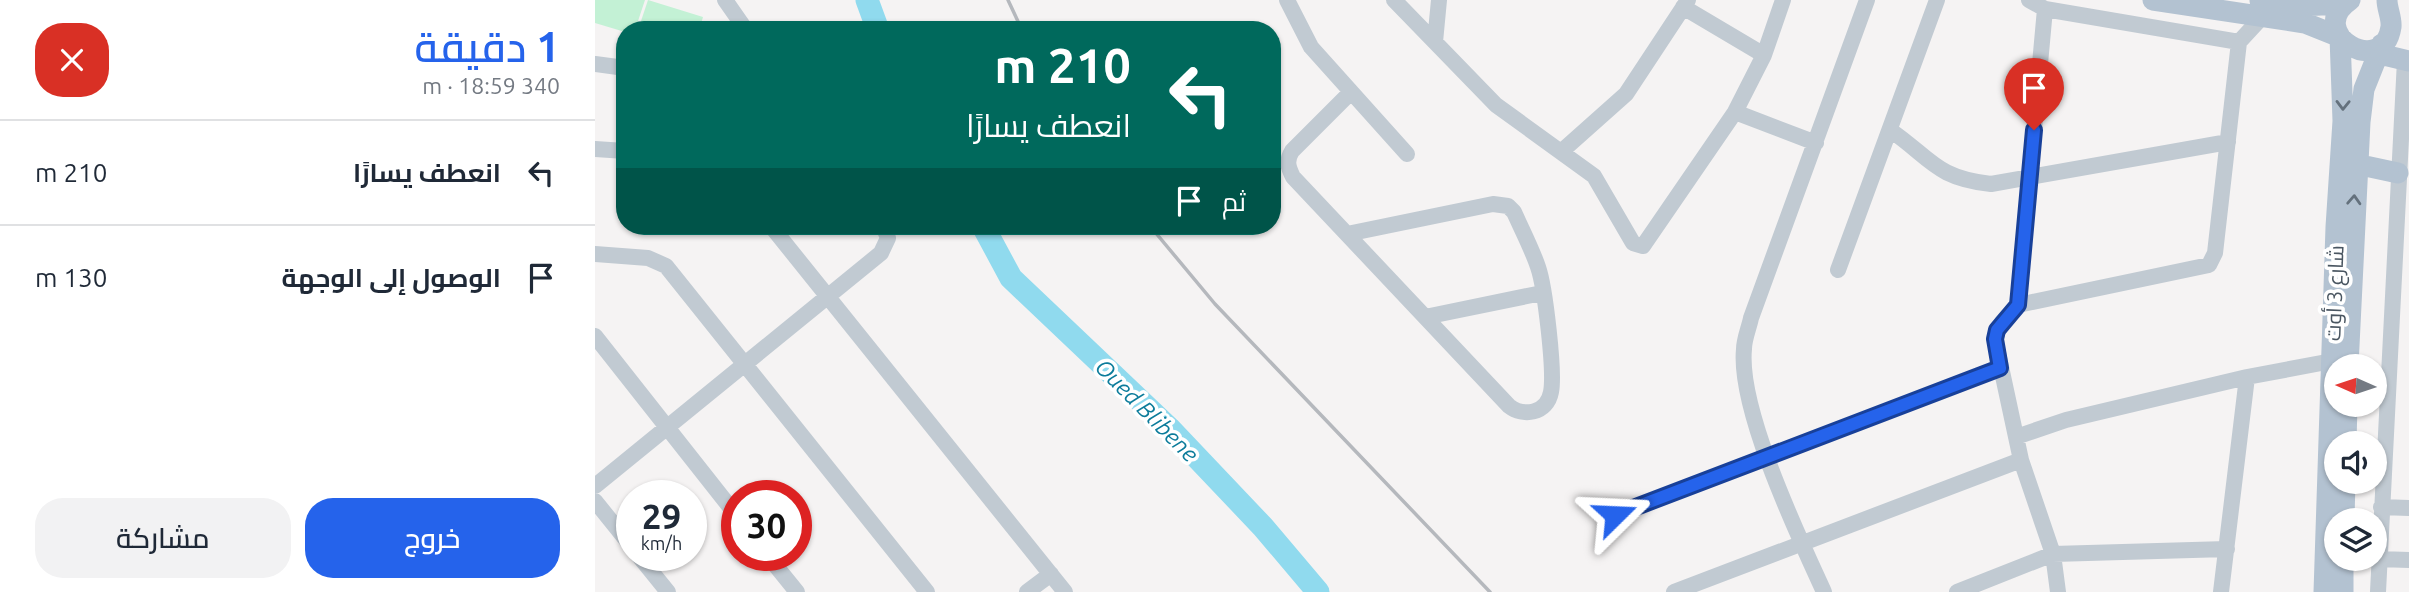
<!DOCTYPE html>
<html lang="ar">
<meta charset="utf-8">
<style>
:root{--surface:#fff;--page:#f2f2f3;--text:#1f2937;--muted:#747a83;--line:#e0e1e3;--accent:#2563eb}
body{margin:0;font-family:Ubuntu,Cairo,sans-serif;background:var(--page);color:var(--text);direction:rtl;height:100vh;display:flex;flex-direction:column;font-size:26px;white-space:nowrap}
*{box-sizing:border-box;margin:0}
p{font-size:23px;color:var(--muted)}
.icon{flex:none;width:38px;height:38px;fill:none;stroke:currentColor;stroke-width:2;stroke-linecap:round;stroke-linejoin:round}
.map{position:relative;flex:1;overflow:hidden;direction:ltr}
.side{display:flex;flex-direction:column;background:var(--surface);width:595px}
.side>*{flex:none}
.guide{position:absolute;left:21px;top:21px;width:665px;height:214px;border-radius:28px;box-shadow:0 2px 5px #0004;direction:rtl;background:#00695c;color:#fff;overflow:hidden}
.needle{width:46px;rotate:273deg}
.controls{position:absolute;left:1729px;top:354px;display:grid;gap:14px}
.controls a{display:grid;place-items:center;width:63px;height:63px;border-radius:50%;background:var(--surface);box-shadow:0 2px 5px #0004;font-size:35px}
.speed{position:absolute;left:21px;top:480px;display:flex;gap:14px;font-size:35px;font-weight:700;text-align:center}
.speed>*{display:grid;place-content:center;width:91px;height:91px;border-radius:50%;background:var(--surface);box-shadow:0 2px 5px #0004;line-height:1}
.speed small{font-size:18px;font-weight:400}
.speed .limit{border:10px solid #d22;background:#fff;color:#111}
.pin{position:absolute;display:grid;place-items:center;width:60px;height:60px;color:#fff;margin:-72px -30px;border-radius:50% 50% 50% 0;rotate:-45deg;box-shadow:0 0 7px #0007}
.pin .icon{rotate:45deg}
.me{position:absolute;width:77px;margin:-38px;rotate:69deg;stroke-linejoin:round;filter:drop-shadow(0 0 5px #0008)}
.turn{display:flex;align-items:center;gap:24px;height:147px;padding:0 35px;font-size:32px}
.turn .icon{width:91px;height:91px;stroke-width:2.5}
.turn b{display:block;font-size:49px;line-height:60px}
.then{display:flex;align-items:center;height:66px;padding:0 35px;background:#0003;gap:14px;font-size:26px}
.round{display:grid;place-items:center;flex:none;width:74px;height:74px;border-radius:28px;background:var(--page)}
.summary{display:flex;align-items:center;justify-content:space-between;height:119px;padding:0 35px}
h1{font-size:42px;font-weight:600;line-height:52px;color:var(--accent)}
.primary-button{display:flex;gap:14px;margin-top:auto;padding:14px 35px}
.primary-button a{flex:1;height:80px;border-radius:28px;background:var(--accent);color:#fff;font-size:28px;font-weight:600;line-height:80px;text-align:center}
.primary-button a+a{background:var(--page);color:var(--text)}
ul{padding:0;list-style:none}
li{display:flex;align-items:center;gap:21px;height:105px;padding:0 35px;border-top:2px solid var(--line)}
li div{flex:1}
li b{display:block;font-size:26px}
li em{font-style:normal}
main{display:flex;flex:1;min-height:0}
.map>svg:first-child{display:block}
.green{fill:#c3f1d5}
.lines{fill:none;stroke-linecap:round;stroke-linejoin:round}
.river{stroke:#90daee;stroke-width:23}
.minor{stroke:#c1cad2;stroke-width:16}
.major{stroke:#b3c2d1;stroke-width:21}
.rail{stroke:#b5b8bd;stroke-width:3.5}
.oneway{stroke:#64717d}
.route-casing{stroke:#184099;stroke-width:18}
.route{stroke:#2563eb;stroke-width:12}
.labels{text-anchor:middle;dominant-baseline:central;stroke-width:7;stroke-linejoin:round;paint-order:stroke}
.street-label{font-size:21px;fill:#4a5661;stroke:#fff}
.water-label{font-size:23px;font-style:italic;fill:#0c7c9b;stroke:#fff}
</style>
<main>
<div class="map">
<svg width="1814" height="592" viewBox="0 0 1814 592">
<rect width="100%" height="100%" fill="#f5f3f3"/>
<path class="green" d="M0 0H50L40 30 30 32 0 23Z
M53 0 108 17 104 30H43Z"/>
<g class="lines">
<path class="river" d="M272 0 283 30
M388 226 416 278 574 428 668 527 723 592"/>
<path class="minor" d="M130 0 151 30
M692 0 716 47 812 154
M799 0 901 105 999 176 1038 243 1048 246 1140 112 1169 55 1188 0
M1434 0 1450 9 1423 305 1407 322 1400 339 1426 460 1458 554 1463 592
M1088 7 1169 55
M1450 9 1644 42 1668 16
M840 42 844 0
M0 64 30 68
M1140 112 1221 143
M1295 130C1336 158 1340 178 1396 184L1633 142
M0 149 30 151
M967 151 1031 94 1093 0
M176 226 470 592
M752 234 898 204 913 206 919 212C927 230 937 249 943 267 950 287 960 372 956 392 952 414 928 417 914 406L698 177C693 167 691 161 697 151L755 93
M0 254 53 258 71 266 332 592
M1243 270 1342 0
M1423 305 1614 265 1620 253 1644 42
M830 317 947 293
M0 336 142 516
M1421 437 1471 420 1652 377
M0 486 286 253 293 238 288 226
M0 501 37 547
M1786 507 1814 508
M1020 515 1405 368
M43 555 73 592
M172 555 202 592
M1784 559 1814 560
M432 592 456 574
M1079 592 1426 460
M1229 592C1203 535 1143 409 1149 349 1149 339 1154 328 1156 318L1272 0
M1362 592 1458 554 1632 549
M1626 592 1652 377 1737 361
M1783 592 1810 60"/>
<path class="major" d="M1558 0 1710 23 1745 37 1748 121 1741 227 1729 592
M1755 0C1708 32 1788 80 1796 27 1797 18 1792 9 1792 0
M1665 1 1704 6 1749 4 1751 0
M1772 51 1814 61
M1761 164 1803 173
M1753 366 1765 122 1769 89 1787 44
M1751 443 1752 404
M1749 520 1750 481
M1748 592V558"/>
<path class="rail" d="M413 0 427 30
M555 226 620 304 895 592"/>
</g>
<defs><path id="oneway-chevron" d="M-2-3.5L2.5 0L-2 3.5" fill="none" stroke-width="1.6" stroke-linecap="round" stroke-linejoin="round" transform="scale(1.75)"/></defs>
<g class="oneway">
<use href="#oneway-chevron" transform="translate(1748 105) rotate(91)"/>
<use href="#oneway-chevron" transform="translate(1759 200) rotate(-87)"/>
</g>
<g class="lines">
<g class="route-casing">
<path id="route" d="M1020 515 1405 368 1400 339 1402 330 1423 305 1439 130"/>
</g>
<use href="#route" class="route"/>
</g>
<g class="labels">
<g class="street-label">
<text transform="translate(1739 293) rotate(-88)">شارع 3 أوت</text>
</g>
<g class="water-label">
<text transform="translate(552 410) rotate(45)">Oued Blibene</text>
</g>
</g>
</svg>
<div class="controls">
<a><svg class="needle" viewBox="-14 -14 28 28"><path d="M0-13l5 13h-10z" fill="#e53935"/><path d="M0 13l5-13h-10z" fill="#747a83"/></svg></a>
<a><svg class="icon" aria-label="sound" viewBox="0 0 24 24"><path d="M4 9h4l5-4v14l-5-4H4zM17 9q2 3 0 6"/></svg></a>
<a><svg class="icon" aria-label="layers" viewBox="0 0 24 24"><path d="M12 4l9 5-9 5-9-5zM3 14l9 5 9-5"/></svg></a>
</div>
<div class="speed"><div>29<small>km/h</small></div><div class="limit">30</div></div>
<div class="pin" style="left:1439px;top:130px;background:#d93025"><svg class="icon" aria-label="arrive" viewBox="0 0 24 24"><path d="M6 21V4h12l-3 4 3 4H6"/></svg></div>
<svg class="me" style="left:1020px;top:515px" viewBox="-20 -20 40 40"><path d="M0-17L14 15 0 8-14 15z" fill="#2563eb" stroke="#fff" stroke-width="4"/></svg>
<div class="guide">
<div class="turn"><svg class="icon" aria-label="left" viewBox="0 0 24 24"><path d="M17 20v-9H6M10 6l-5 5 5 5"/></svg><div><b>210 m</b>انعطف يسارًا</div></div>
<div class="then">ثم<svg class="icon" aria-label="arrive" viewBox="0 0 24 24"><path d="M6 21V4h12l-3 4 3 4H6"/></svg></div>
</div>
</div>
<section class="side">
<div class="summary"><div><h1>1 دقيقة</h1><p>340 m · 18:59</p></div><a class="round" style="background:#d93025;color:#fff"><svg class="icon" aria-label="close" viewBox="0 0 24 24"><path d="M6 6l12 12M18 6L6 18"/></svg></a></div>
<ul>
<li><svg class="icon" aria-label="left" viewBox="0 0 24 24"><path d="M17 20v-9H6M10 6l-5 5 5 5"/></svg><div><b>انعطف يسارًا</b></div><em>210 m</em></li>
<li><svg class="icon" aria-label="arrive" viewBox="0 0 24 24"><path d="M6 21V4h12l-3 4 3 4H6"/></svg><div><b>الوصول إلى الوجهة</b></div><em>130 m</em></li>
</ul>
<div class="primary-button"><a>خروج</a><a>مشاركة</a></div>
</section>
</main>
